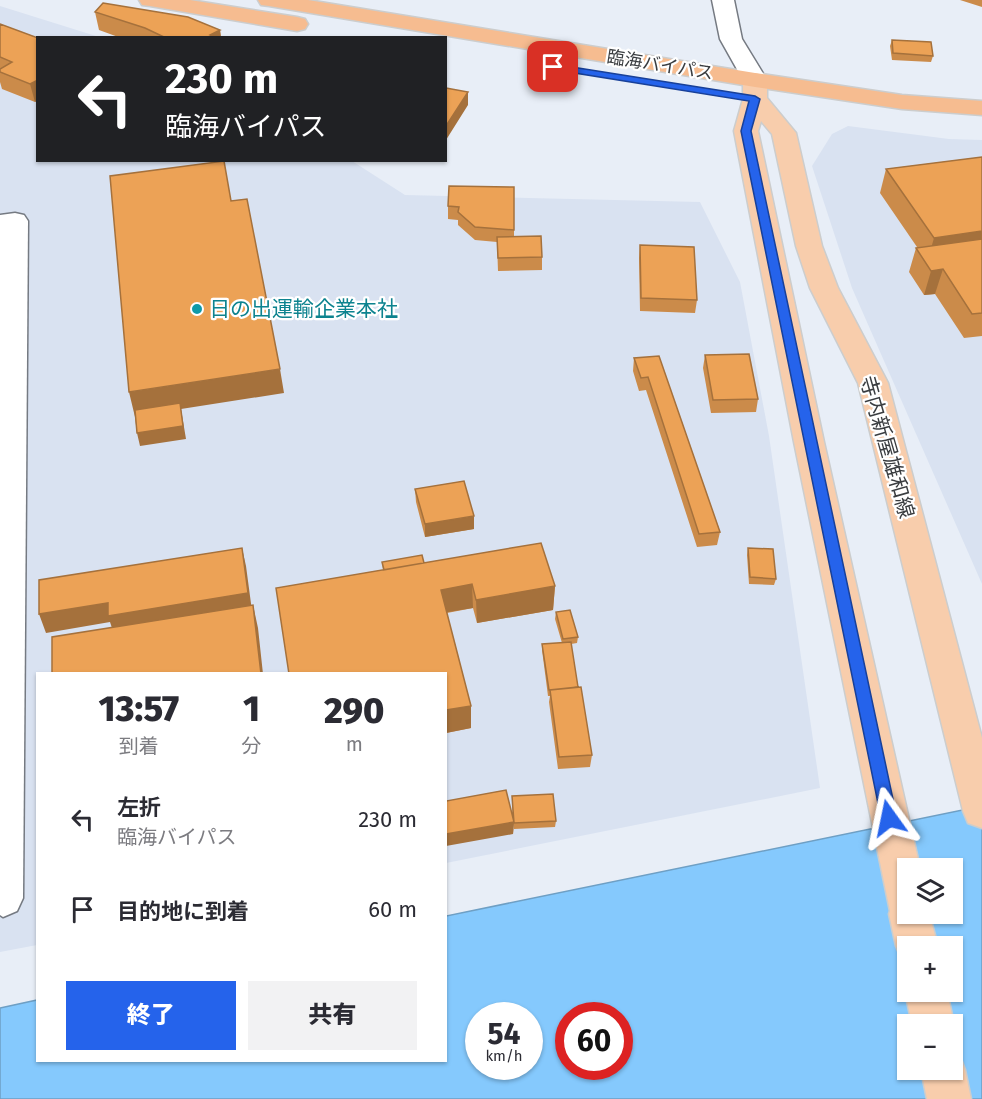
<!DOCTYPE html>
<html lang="ja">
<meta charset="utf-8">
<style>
:root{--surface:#fff;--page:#f2f2f3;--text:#2b2b33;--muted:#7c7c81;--accent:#2563eb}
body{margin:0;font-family:"Fira Sans","Noto Sans JP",sans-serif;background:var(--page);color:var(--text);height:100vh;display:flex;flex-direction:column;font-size:22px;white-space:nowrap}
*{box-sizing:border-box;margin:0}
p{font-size:20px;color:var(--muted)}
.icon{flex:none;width:33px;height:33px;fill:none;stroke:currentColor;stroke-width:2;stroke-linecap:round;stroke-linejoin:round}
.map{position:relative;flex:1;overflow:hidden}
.panel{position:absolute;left:36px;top:672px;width:411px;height:390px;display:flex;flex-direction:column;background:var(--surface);border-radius:0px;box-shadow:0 2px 4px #0004}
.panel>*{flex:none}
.hud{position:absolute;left:36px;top:36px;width:411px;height:126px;border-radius:0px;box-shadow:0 2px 4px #0004;background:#202124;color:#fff;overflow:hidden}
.controls{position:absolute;left:897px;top:858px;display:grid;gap:12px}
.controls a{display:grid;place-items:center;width:66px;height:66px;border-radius:0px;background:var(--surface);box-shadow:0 2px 4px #0004;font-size:30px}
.speed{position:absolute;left:465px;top:1002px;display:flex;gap:12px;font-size:30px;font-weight:700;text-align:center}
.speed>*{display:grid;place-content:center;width:78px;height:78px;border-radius:50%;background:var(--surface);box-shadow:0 2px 4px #0004;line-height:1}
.speed small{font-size:15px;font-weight:400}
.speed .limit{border:9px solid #d22;background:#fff;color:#111}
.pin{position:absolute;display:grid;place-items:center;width:51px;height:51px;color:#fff;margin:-26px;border-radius:12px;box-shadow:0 3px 9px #0006}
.me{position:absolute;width:66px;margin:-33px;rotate:348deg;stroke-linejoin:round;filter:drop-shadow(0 0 4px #0008)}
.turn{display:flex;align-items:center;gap:21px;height:126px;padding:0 30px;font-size:27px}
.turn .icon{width:78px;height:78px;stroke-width:2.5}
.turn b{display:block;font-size:42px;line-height:51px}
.eta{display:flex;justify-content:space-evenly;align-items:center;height:102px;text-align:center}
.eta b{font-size:36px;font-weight:800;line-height:42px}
.action{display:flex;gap:12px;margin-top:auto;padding:12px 30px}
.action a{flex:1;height:69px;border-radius:0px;background:var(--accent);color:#fff;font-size:24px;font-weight:800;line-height:69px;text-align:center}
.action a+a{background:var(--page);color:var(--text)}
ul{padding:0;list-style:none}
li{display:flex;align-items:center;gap:18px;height:90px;padding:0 30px}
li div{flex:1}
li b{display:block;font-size:22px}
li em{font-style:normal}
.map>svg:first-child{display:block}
.built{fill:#d9e2f1}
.water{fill:#85c9fd;stroke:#6e9fc4;stroke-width:1.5;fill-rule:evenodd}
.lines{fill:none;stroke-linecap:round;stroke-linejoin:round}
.minor-casing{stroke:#757a82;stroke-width:3}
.tertiary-casing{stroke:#757a82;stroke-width:3}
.primary-casing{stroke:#cccdcd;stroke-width:3}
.trunk-casing{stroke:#cccdcd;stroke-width:3}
.minor{fill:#fff;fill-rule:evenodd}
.tertiary{fill:#fff;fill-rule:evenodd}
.primary{fill:#f8cdac;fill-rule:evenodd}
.trunk{fill:#f6bc90;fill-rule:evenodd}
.wall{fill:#cb8b4a}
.shaded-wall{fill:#a5713c}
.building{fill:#eca256;stroke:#a5713c;stroke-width:1.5}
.route{fill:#2563eb;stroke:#184099;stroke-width:1.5}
.culture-dot{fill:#0f9aa8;stroke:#fff;stroke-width:2}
.labels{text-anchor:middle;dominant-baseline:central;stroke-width:4.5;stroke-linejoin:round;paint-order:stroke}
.far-street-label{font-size:18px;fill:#3a3d40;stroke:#fff}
.culture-label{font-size:21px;fill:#0d838f;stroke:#fff;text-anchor:start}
.street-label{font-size:21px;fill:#3a3d40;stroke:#fff}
</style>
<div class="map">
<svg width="982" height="1099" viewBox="0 0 982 1099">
<rect width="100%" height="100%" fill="#e8eef7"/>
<path class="built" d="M0 6 99 37 38 38V160L352 161 405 195 700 202 740 282 769 436 820 788 446 863V674H38L37 945 0 952Z
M848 126 949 139 982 140V584L852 288 812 166 832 134Z"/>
<path class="water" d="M982 806V1099H0V1008L37 1000 38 1060H446V916ZM908 868H952V914H908ZM908 946H952V992H908ZM478 1016H530V1066H478ZM568 1016H620V1066H568ZM908 1024H952V1070H908Z"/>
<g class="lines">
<g class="minor-casing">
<path id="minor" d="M15 213 24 215 28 221 23 898 17 911 3 917 0 915V215Z"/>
</g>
<g class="tertiary-casing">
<path id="tertiary" d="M712 0H734L742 39 767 80 763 85 755 87 747 85 743 80 720 39Z"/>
</g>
<g class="primary-casing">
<path id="primary" d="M755 73 763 75 767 80V98L796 133 822 246 838 288 888 383 982 738V828L968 823 963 811 858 383 810 288 796 246 772 134 761 121 758 131 824 442 920 868H908V914H929L938 946H908V962L902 960 896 946 889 914 890 911 794 442 734 131 743 99V80L747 75Z
M908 986V992H947L954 1024 952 1029V1024H912L905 992Z
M952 1052 959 1054 965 1070 971 1099H927L921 1070H952Z"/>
</g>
<g class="trunk-casing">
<path id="trunk" d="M139 0H190L297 17 305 19 308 24 305 29 297 31 150 6 142 5Z
M258 0H308L755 73 902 95 982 101V115L902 109 755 87 269 6 261 5Z"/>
</g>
<use href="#minor" class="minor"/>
<use href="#tertiary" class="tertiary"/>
<use href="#primary" class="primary"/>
<use href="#trunk" class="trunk"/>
</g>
<path class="wall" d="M960 0H982V7Z
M95 12 220 30 221 38H121L99 30Z
M0 24 38 38 35 102 2 89 0 82Z
M892 40 933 56 931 62 892 60 890 46Z
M982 157V336L964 338 935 294 924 295 909 272 916 248 917 247 880 193 886 169Z
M514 187V237L542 257V270L498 271 497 242 475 240 458 225V220L448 219V206Z
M640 245 697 300 695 313 640 311 639 258Z
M705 355 758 399 756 412 711 413 703 368Z
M659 356 720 532 717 545 697 547 646 390 639 391 633 371 634 358Z
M415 489 474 529 425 537 416 502Z
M748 548 776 579 774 585 749 584 747 555Z
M382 562 424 563 555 586 553 610 477 623 473 608 447 613 471 706V728L446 733V674L383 570Z
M556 612 578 637 577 643 571 644 578 687 592 755 590 767 558 769 549 702 550 696H548L542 650V644L562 643 555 619Z
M512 796 556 821 555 827 514 829V823L513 834Z"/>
<path class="shaded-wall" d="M220 30 221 38H211L210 35Z
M38 80V101L35 102 30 84Z
M468 92V105L446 140V126Z
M982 231V254L927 262 934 238Z
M943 269 935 294 924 295 931 271Z
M280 369 284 393 181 409 186 439 140 446 137 433 135 417 129 392Z
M474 516V529L425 537V524Z
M242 548 246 566 252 611 114 634 110 622 46 633 39 614 108 603Z
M472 584 473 608 442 613 441 590Z
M555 586 553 610 477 623 476 600Z
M253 605 258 628 263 674H261Z
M471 706V728L446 733V710Z
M514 822 513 834 446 846V834Z"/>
<path class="building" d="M103 3 188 17 220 30 210 35 216 38H166L145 28 95 12Z
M0 24 38 38V80L30 84 0 72V69L12 62 0 57Z
M892 40 931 42 933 56 893 53Z
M446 88 468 92 446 126Z
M982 157V231L934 238 886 169Z
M224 161 231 201 247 199 280 369 129 392 110 176Z
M449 186 514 187V230L475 227 458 212 459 207 448 206Z
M541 236 542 257 498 258 497 237Z
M982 239V313L972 314 943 269 931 271 916 248Z
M640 245 694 247 697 300 641 298Z
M749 354 758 399 713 400 705 355Z
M659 356 720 532 699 534 648 377 641 378 634 358Z
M180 403 183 426 137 433 135 410Z
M464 481 474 516 425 524 415 489Z
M541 543 555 586 476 600 472 584 441 590 471 706 446 710V674H289L276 588Z
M242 548 248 593 108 616V603L39 614V580Z
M748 548 773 549 776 579 750 577Z
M422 555 424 563 384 570 382 562Z
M253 605 261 674H52V637Z
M570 610 578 637 563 639 556 612Z
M571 642 578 687 549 690 542 644Z
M581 687 592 755 559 757 550 690Z
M506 790 514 822 446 834V801Z
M553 794 556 821 514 823 512 796Z"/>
<path class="route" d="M553 64 755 96 760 99 751 131 897 818 894 823 889 825 883 823 881 818 741 131 749 101 550 69V65Z"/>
<circle class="culture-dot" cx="197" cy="309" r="6"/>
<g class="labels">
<g class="far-street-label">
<text transform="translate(660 65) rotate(9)">臨海バイパス</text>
</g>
<g class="culture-label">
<text x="209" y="309">日の出運輸企業本社</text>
</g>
<g class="street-label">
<text transform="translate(887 447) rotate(74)">寺内新屋雄和線</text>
</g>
</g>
</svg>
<div class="controls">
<a><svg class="icon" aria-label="layers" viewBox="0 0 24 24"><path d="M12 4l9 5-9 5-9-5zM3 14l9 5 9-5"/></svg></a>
<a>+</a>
<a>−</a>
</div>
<div class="speed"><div>54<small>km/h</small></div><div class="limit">60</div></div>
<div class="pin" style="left:553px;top:67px;background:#d93025"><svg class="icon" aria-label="arrive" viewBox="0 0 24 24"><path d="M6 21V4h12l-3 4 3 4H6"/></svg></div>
<svg class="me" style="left:889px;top:818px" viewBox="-20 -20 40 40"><path d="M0-17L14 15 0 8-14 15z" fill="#2563eb" stroke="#fff" stroke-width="4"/></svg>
<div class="hud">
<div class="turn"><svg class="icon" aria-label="left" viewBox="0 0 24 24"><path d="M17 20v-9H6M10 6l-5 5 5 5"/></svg><div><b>230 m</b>臨海バイパス</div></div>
</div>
<section class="panel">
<div class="eta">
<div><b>13:57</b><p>到着</p></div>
<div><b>1</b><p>分</p></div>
<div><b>290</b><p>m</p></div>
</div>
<ul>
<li><svg class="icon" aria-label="left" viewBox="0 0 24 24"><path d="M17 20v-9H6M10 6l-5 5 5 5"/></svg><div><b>左折</b><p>臨海バイパス</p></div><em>230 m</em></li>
<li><svg class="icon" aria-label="arrive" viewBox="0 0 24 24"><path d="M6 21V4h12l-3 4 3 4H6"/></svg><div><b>目的地に到着</b></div><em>60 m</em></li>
</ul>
<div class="action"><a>終了</a><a>共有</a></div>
</section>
</div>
